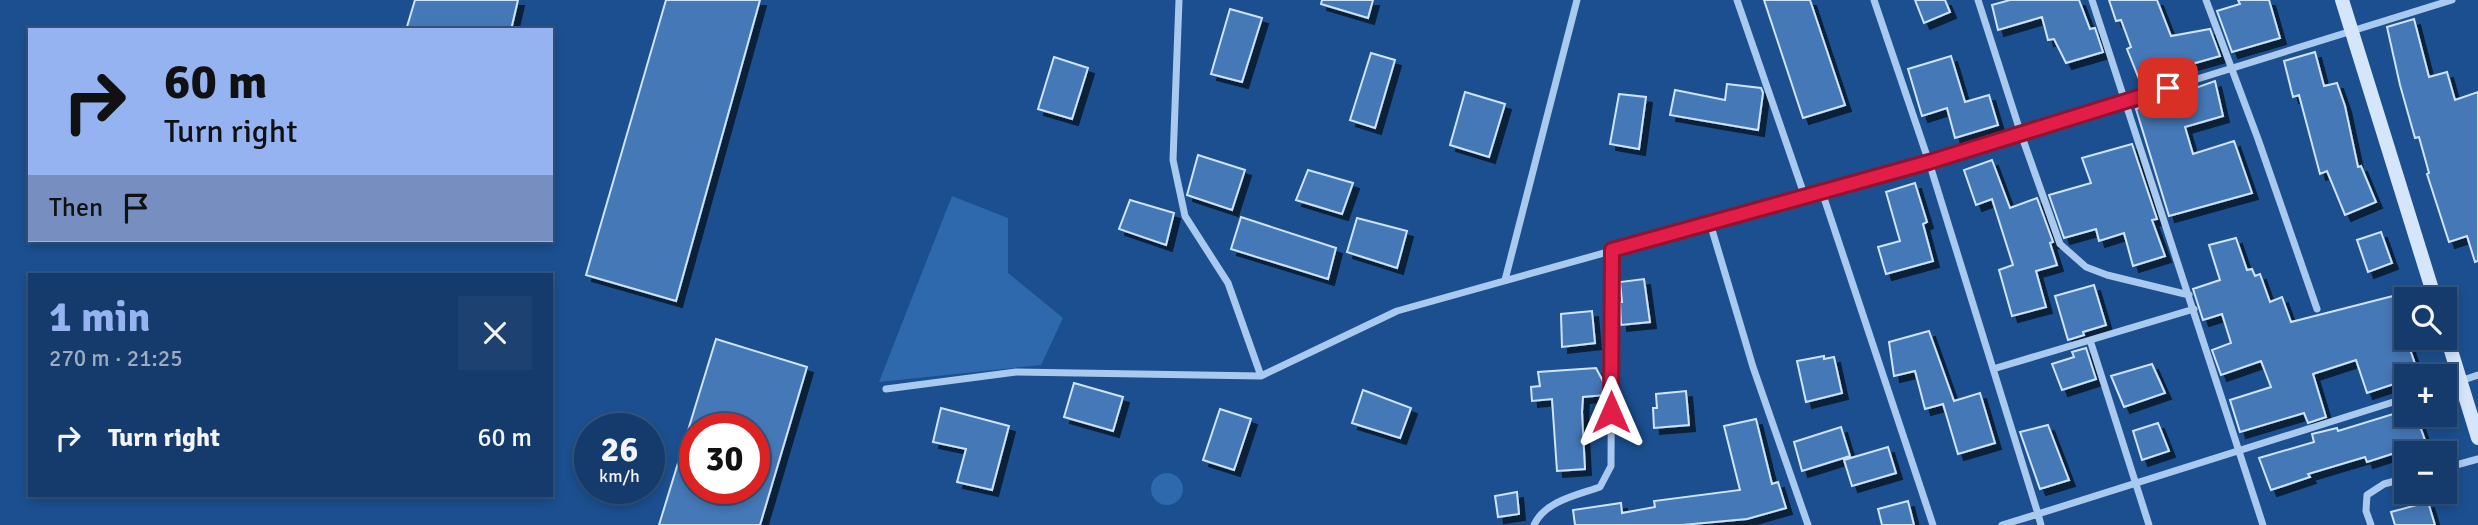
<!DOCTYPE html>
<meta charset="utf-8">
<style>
:root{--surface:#143b6b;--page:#1d4271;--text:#f1f3f6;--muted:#9dadc1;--line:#33557e;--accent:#95b2f1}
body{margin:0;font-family:Signika,sans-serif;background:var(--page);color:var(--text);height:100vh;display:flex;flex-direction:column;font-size:26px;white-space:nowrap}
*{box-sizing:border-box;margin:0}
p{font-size:23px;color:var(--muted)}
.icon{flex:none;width:38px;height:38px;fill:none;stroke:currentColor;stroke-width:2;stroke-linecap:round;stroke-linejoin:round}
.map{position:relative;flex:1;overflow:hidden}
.drawer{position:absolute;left:28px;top:273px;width:525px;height:224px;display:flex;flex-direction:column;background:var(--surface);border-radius:0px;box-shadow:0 4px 10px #0003,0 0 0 2px var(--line)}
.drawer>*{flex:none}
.hud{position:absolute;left:28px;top:28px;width:525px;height:214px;border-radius:0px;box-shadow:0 4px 10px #0003,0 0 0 2px var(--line);background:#95b2f1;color:#111;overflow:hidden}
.buttons{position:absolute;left:2394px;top:287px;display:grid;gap:14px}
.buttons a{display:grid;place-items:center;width:63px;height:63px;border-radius:0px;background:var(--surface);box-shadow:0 4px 10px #0003,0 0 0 2px var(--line);font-size:35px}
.speed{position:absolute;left:574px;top:413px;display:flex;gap:14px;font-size:35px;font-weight:700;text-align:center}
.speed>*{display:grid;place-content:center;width:91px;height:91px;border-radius:50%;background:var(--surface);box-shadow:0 4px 10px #0003,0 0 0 2px var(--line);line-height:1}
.speed small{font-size:18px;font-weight:400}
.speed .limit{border:10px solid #d22;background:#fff;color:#111}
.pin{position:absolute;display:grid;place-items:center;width:60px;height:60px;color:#fff;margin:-30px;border-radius:14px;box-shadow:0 4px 10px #0006}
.me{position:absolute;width:77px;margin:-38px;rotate:0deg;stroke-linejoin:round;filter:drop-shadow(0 0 5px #0008)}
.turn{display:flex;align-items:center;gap:24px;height:147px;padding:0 21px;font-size:32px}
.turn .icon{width:91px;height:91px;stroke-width:2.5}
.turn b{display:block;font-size:49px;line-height:60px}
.then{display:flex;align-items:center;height:66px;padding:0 21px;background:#0003;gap:14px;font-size:26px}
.round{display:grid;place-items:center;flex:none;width:74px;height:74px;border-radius:0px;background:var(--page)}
.summary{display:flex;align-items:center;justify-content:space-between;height:119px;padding:0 21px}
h1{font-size:42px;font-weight:700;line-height:52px;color:var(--accent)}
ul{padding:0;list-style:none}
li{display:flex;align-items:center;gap:21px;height:91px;padding:0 21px}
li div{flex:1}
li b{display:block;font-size:26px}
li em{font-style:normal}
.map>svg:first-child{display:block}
.green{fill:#2e69ad}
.building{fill:#4478b7;stroke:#cfe3fa;stroke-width:2;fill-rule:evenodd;filter:url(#shadow)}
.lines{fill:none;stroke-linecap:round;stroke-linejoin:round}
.street{stroke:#a9c9ee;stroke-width:7}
.secondary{stroke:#d6e6fa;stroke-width:14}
.route-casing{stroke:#92132f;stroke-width:18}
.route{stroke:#e11d48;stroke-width:12}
</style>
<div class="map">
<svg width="2478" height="525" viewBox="0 0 2478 525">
<defs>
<filter id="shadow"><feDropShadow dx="6" dy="6" stdDeviation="0" flood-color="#0009"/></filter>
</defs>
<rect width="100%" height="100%" fill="#1b4f8f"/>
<path class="green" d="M952 196 1008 218V273L1063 318 1041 365 879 382Z
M1151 489a16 16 0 1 1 32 0a16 16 0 1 1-32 0Z"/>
<path class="building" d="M415 0H518L511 30H406Z
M666 0H760L676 301 586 275Z
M1322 0H1373L1368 18 1321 4Z
M1764 0H1810L1845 105 1803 118Z
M1915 0H1945L1950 12 1924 23Z
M2010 0H2079L2090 29 2095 28 2103 52 2066 63 2054 39 2048 40 2042 17 1998 30 1992 5Z
M2109 0H2157L2171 36 2210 29 2220 56 2139 79 2127 49 2131 47 2121 20 2116 21Z
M2238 0H2269L2280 38 2232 52 2217 11 2240 4Z
M1230 9 1262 18 1242 82 1211 74Z
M2414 19 2429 77 2447 72 2455 100 2478 92V261L2475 262 2467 236 2449 242 2427 174 2429 173 2419 137 2415 138 2400 85 2387 27Z
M2315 52 2324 86 2337 83 2345 106 2358 167 2361 166 2376 202 2345 215 2327 171 2320 174 2299 95 2293 97 2284 61Z
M1371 53 1395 60 1375 128 1350 120Z
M1951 56 1965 102 1989 95 1998 125 1955 138 1947 108 1922 116 1908 69Z
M1054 57 1088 68 1072 119 1038 109Z
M2215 81 2223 116 2185 127 2193 154 2234 141 2252 193 2169 216 2136 109Z
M1727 84 1761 88 1763 93 1758 130 1670 115 1675 90 1725 100Z
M1465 92 1505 104 1489 157 1450 145Z
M1619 94 1646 97 1639 149 1610 144Z
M2132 144 2157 219 2152 220 2165 256 2133 266 2124 233 2099 241 2096 229 2064 238 2049 195 2091 183 2082 158Z
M1198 155 1245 170 1232 210 1187 195Z
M1992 160 2010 208 2037 198 2053 242 2050 243 2057 265 2036 271 2046 307 2012 316 1999 270 2013 265 1992 199 1976 205 1964 170Z
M1308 170 1353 183 1342 214 1296 200Z
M1915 183 1927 222 1923 224 1933 261 1886 274 1878 247 1900 241 1886 192Z
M1130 200 1174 213 1166 245 1119 229Z
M1241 217 1336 248 1328 279 1231 249Z
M1357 218 1407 231 1397 268 1347 252Z
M2381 232 2392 263 2368 272 2357 240Z
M2236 238 2247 270 2252 269 2255 276 2260 274 2270 302 2282 297 2291 322 2393 296 2401 322 2406 321V338L2419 375 2406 376V380L2367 393 2356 360 2313 374 2326 417 2308 423 2304 413 2240 432 2230 400 2271 387 2261 361 2221 375 2212 350 2231 343 2222 314 2203 320 2193 289 2220 280 2209 245Z
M1644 279 1650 322 1621 325 1620 302H1622L1620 282Z
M2094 285 2106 325 2083 332 2084 335 2068 340 2055 296Z
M1592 311 1595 343 1562 347 1561 314Z
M1929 331 1954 401 1980 393 1995 443 1958 454 1943 404 1925 409 1915 371 1894 376 1889 342Z
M716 339 807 367 760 525H659ZM695 429H754V488H695Z
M2086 348 2096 379 2062 390 2052 364 2074 357 2072 352Z
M1824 356V359L1834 357 1842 393 1806 402 1797 361Z
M2152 364 2165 393 2124 407 2111 376Z
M1596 368 1605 385V395L1583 397 1582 412 1585 469 1557 471 1552 399 1532 401 1531 387 1540 386 1538 372Z
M1074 383 1123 397 1113 431 1064 417Z
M1363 390 1411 408 1400 438 1352 423Z
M1686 391 1689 425 1654 428 1653 408H1657L1656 394Z
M941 408 1009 426 992 490 957 482 966 449 933 442Z
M1220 409 1251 419 1234 470 1203 460Z
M2406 410V415H2416L2426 443 2367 462 2365 457 2308 474 2310 477 2271 490 2259 458 2314 442 2312 434 2337 428 2338 431Z
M1756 419 1772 484 1778 482 1786 508 1747 519 1682 525H1575L1573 510 1621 503 1622 513 1655 507 1654 501 1740 490 1724 426Z
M2158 423 2169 451 2142 460 2133 431Z
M2048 425 2069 480 2040 489 2020 432Z
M1841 427 1850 456 1802 471 1794 442Z
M1888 447 1896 473 1852 486 1844 460Z
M1517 492 1519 514 1498 517 1495 496Z
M1908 501 1914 525H1882L1878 509Z
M2428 502 2435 525H2395L2391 512Z"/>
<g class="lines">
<path class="street" d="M1179 0 1173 160 1185 216 1228 283 1261 376 1397 311 1929 162 1874 0
M1737 0 1805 197
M1978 0 2021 134 2060 244 2086 267 2107 275 2189 295
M2092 0 2263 525
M2206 0 2258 139 2317 309
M1822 192 1933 525
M1710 223 1753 367 1808 525
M1505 280 1577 0
M2090 340 2149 525
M1993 369 2194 309
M2445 386 2478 375
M886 389 1016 372 1261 376
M2445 468 2478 459
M1534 525C1545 501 1577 495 1600 487L1611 466 1612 250
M2002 525 2038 514 1929 162 2452 0
M2041 525 2038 514 2406 398
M2371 525 2366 511 2367 495 2384 484 2406 478"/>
<path class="secondary" d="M2342 0 2435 299
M2445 331 2478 438"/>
</g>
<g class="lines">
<g class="route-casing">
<path id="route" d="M1611 412 1612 250 1929 162 2168 88"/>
</g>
<use href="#route" class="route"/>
</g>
</svg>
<div class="buttons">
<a><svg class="icon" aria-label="search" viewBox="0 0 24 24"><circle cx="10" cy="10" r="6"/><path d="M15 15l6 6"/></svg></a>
<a>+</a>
<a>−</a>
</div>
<div class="speed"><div>26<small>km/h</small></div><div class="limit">30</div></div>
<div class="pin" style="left:2168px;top:88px;background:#d93025"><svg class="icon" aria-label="arrive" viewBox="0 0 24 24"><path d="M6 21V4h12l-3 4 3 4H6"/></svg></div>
<svg class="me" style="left:1611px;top:412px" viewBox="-20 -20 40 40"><path d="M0-17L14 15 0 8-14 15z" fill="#e11d48" stroke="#fff" stroke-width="4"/></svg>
<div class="hud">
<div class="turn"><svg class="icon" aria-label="right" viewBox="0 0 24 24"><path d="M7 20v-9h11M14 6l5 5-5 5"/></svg><div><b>60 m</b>Turn right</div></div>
<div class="then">Then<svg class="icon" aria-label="arrive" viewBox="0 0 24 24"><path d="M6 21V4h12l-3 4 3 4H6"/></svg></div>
</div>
<section class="drawer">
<div class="summary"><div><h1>1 min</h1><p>270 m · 21:25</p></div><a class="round"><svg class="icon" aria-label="close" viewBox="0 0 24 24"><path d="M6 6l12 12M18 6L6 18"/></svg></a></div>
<ul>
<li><svg class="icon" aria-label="right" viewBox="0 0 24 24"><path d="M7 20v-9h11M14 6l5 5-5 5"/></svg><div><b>Turn right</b></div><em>60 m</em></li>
</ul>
</section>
</div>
